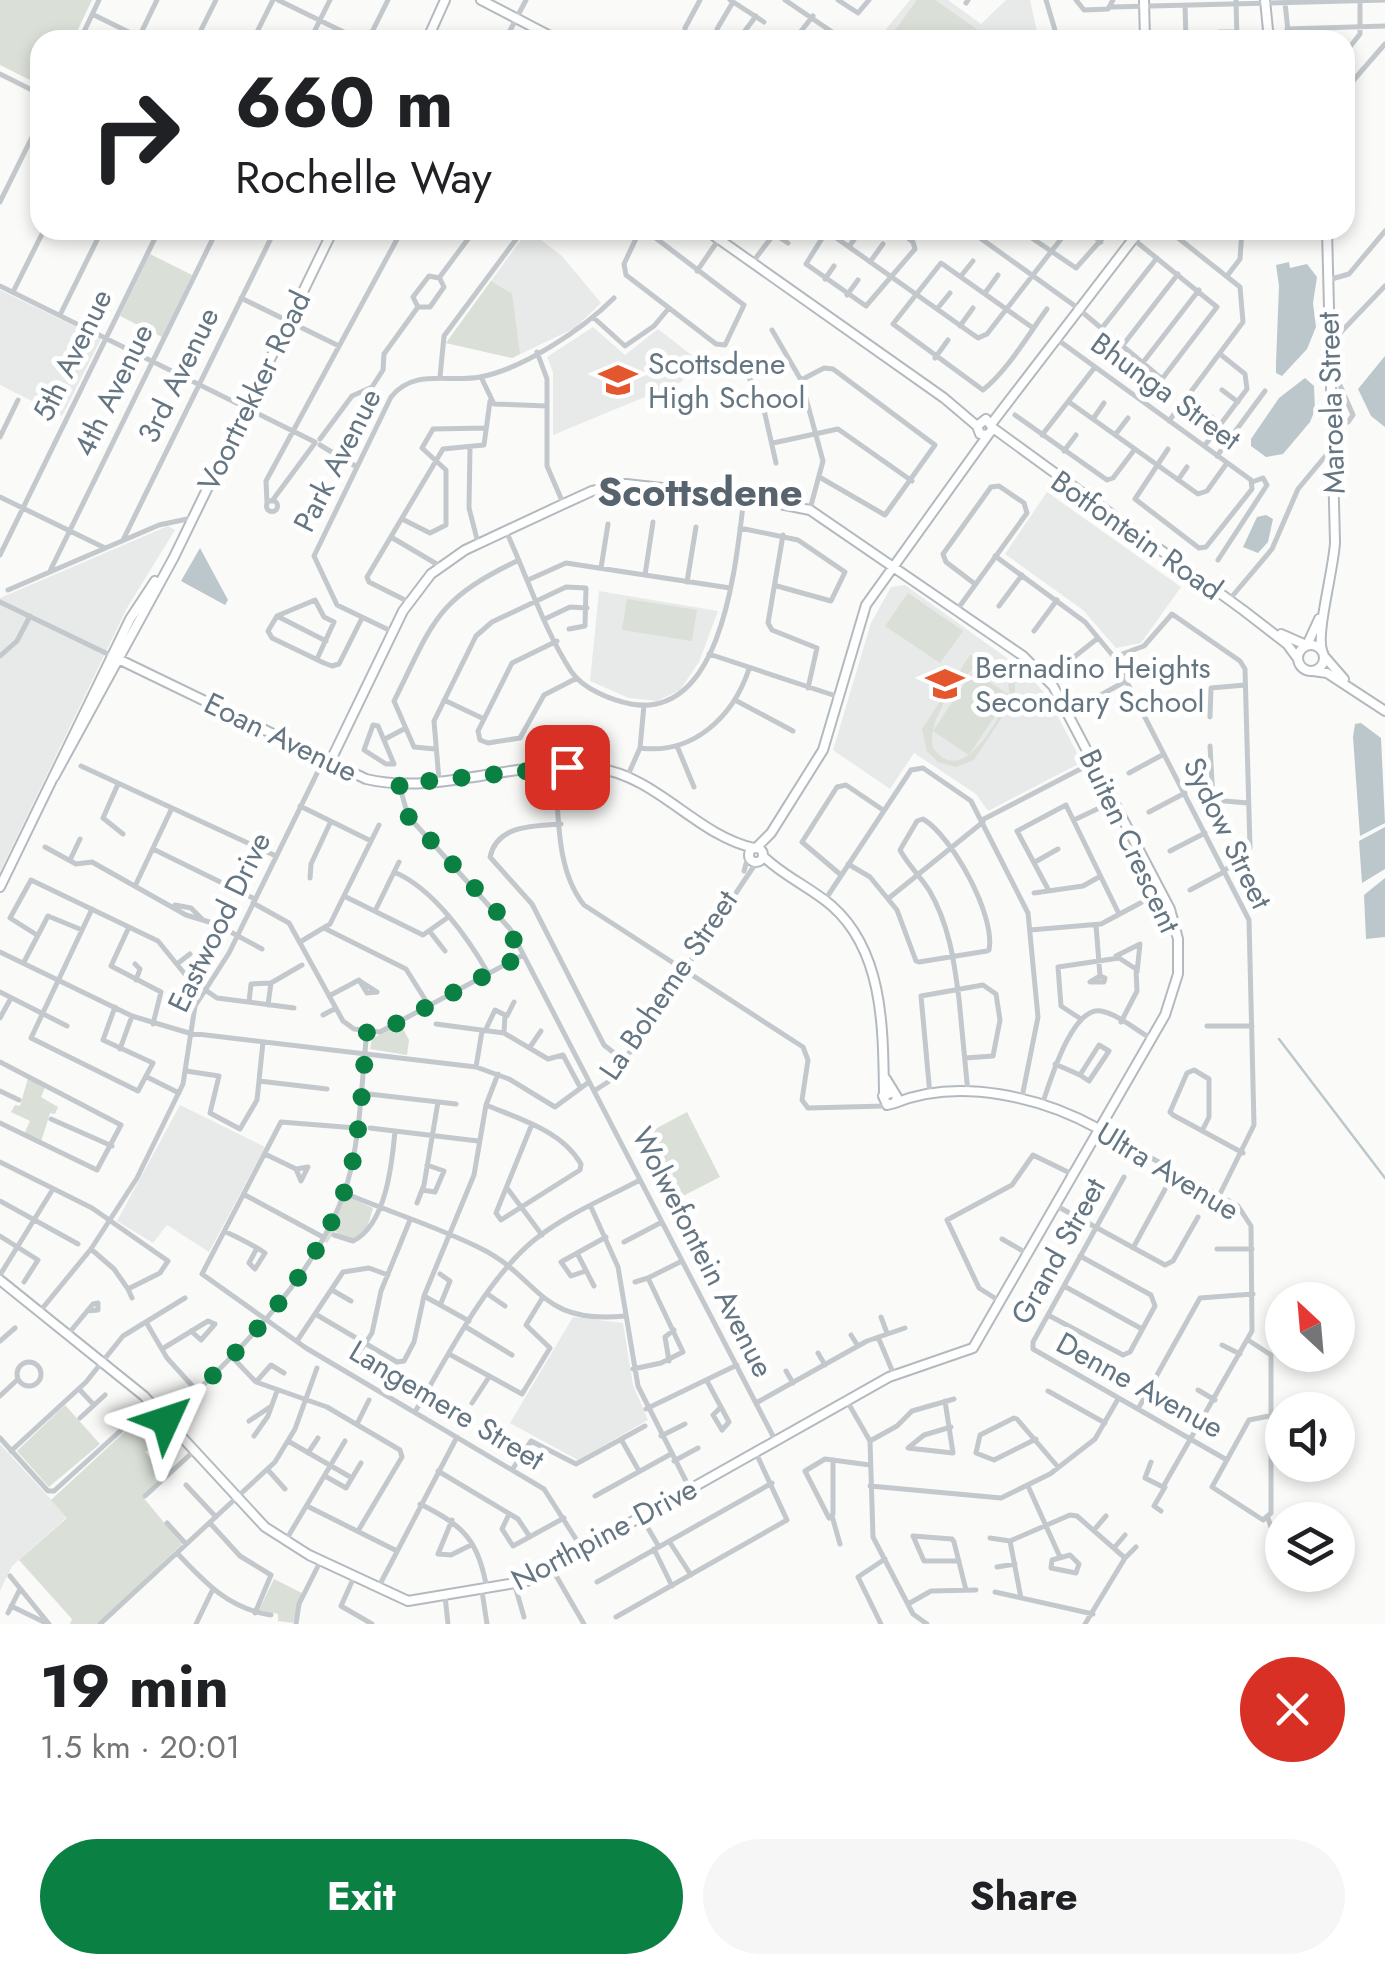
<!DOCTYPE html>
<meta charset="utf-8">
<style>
:root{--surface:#fff;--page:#f6f6f6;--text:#202124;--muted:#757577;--accent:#0b8043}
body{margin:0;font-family:Jost,sans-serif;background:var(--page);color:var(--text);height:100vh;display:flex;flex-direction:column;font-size:38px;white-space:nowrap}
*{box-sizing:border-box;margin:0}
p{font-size:32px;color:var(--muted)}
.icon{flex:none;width:55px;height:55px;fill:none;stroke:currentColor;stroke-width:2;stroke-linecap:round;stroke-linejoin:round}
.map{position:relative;height:1624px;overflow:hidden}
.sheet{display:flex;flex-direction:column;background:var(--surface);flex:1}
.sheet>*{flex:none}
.top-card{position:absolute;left:30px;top:30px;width:1325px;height:210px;border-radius:30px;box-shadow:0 5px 15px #0003;background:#fff;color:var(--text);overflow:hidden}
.needle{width:65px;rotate:334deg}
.controls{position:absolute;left:1265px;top:1282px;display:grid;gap:20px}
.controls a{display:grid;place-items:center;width:90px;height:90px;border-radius:50%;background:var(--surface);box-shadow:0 5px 15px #0003;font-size:50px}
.pin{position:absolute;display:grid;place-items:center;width:85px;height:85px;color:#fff;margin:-42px;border-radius:20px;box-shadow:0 5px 15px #0006}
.me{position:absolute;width:110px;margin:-55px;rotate:48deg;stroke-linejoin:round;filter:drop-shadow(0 0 8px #0008)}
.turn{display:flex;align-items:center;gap:35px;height:210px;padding:0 40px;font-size:45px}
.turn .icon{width:130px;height:130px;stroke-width:2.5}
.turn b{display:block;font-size:70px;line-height:85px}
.round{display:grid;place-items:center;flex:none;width:105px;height:105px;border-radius:52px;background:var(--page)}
.overview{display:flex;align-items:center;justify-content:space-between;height:170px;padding:0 40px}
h1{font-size:60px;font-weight:700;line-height:75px}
.cta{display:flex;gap:20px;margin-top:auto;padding:20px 40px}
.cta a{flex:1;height:115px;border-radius:60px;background:var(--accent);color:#fff;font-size:40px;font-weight:700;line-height:115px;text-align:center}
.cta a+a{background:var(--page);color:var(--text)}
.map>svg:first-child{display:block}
.built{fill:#e8e9e9}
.green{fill:#dadfd7;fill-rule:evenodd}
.water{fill:#bbc7cb}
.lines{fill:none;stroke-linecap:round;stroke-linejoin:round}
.stream{stroke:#bbc7cb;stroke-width:2.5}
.secondary-casing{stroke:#b3babf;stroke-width:12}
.street{stroke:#c3c8cc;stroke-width:5}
.secondary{stroke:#fff;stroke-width:8}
.route{stroke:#0b8043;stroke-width:18;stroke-dasharray:0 32.4}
.labels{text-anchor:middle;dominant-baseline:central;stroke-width:10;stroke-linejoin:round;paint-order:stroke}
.street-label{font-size:30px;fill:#657683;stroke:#fff}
.poi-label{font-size:30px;fill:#657683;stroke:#fff;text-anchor:start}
.district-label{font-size:40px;font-weight:bold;fill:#57646e;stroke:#fff}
</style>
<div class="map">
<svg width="1385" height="1624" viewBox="0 0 1385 1624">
<rect width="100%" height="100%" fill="#fafaf8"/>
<path class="built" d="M910 0H948L981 24 1006 0H1030L1038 36 1035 40H877Z
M528 230 562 256 601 303 575 328 512 358 446 343Z
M0 290 101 339 62 416 0 385Z
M593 327 625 355 658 329 698 360 681 382 553 435V372L547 357Z
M1047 492 1181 587 1141 643 1116 648 1083 610 1005 554Z
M168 526 175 530 127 608 0 872V598Z
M905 585 1025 671 1047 696 1082 762 988 811 976 794 914 753 890 789 833 750 871 623 891 587Z
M599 591 718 611 699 662 680 690 657 701 629 698 590 681Z
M180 1105 265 1147 209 1252 167 1225 153 1243 117 1221Z
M573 1317 623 1323 633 1385 648 1420 578 1460 510 1423Z
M0 1444 67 1517 12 1566 0 1591Z"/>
<path class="green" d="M0 0H92L73 40H40V85L0 65Z
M917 0H935L978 30 971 40H888Z
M150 254 192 275 162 337 120 316Z
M491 281 512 294 520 354 512 358 446 343Z
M908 593 963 631 940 663 885 626Z
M627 599 697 610 692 641 622 630Z
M970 655 1007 666 1015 680V697L974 760 956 767 938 762 927 751 922 729ZM984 664 1007 675 1010 697C996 721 963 789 933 748 925 723 960 671 984 664Z
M973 671 1009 695 969 755 933 731Z
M400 1023 409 1040 407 1055 370 1049 372 1039Z
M28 1078 46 1085 41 1097 58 1107 55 1114 50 1113 41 1142 24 1134 30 1121 11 1112 15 1105 20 1106Z
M687 1112 720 1177 675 1200 642 1136Z
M349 1197 373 1208 367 1228 353 1239 342 1238 335 1231 327 1243 322 1240 344 1199Z
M65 1405 100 1444 49 1487 17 1451Z
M131 1426 151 1447 145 1452 166 1475 142 1496 182 1544 98 1624H70L72 1619 19 1560 67 1518 51 1500Z
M274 1579 302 1593 293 1623 278 1621V1614L259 1610Z"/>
<path class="water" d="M1289 262 1290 268 1307 264 1317 277 1313 303 1316 327 1307 349 1282 376 1276 373V363L1279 286 1276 265Z
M1385 356V427L1371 416 1358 389Z
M1305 378 1314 386 1315 410 1310 422 1283 454 1266 457 1251 446V439L1279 398Z
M1266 515 1273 519 1268 542 1258 553 1243 547 1257 517Z
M200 548 228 600 225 605 181 581Z
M1361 723 1381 738 1385 823 1360 836 1353 737 1355 724Z
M1385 827V869L1362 883 1359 841Z
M1385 878V937L1366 939 1364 895Z"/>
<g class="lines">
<path class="stream" d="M1279 1039 1385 1178"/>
<g class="secondary-casing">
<path id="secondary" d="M481 0 558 40
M1144 0 1145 40
M1265 0 1269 40
M427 40 445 0
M706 230 944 398 977 426 980 434 988 435 993 428 986 419 977 426
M992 423 1140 230
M993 428 1243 610 1287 644 1298 659
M1281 634 1306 645
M1298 658a13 13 0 1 1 26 0a13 13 0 1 1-26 0Z
M1307 645 1319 619
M1322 650C1316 632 1334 568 1335 542L1327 230
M112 656 366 779C441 797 521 756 597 768 658 777 696 835 754 848
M1324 656 1344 679
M1313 671 1327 673 1385 711
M54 777 174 557 333 230
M749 855a7 7 0 1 1 14 0a7 7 0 1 1-14 0Z
M756 848 771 833 823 750 866 605 988 435
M763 856C783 876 810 887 832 906 884 952 883 1029 884 1094
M0 887 130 619 155 581
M886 1079 897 1097 895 1103 887 1105 883 1096 893 1092
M895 1103C959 1077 1042 1097 1099 1129
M0 1280 144 1396 265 1527 309 1555 408 1601 527 1581 889 1377 973 1348 1165 1015 1178 974V939L1170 909 1053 686 1023 656 810 510 744 497 626 484 592 491 557 507 465 550 431 574 403 611 330 762"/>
</g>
<path class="street" d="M278 0 360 40
M730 0 764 22
M785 0 844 40
M838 0 858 13 869 0
M1046 0 1058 40
M1076 0 1084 10 1108 9 1113 0
M1236 0 1237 40
M966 3 968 0
M1285 3 1289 40
M1185 5 1186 40
M1111 7 1385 0
M92 14 145 40
M1287 29 1385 26
M1219 32H1237
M1185 34 1200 33
M139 37 157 0
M80 40 99 0
M196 40 216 0
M253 40 273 0
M310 40 330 0
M368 40 388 0
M505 40 526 0
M686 40 685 28 700 0
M720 40 717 29 733 2
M738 40 756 16
M794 40 813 16
M1103 40 1145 39
M1345 53 1360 34V1
M0 74 40 94
M1345 90 1385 44
M0 202 40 121
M640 230 624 264 626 275 716 344 725 345 744 305 645 230
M825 230 978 338 987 334 1068 230
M969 230 1075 306 1162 379 1217 307 1133 239
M1020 230 1076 268 1110 230
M1168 230 1240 287 1243 322 1169 421
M1219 230 1242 238
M1281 230H1304
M826 232 806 264 866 306 915 249 913 242 897 230
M1090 233 1101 242
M774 234 788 243
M849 247 859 232
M870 262 883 244
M752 263 777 230
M697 271 719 239
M961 276 973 261
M1227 276 1240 259 1242 230
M825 279 834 266
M1328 280 1349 274 1385 231
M0 286 315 442
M13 292 44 230
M985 293 998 275
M847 295 858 280
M241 298 339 346
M418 307H430L444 287 440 279
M937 309 950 293
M60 315 102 230
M594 318 625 346 654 326 669 308
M960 326 973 308
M1033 328 941 263 893 324 983 390C1008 370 1028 335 1047 309
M1102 328 1157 258
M772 330 801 380 823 461 810 509
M1058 340 1251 480 1252 489 1206 547 1199 548 1135 499 1168 449
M1123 345 1178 274
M537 352 547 379V466L563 503
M935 358 948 340
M1141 365 1199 290
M747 374 762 401 776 463
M440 377 444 336 523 230
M481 377 494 404 547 406
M801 380 824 368 833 369 935 445 885 515 821 478
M1222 390 1238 402
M1069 402 1198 494 1207 491 1227 463
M1206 413 1221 424
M1015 415 1107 480 1113 478 1135 449
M1093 419 1104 403
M1332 423 1348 422 1353 415 1339 383 1340 333 1385 286
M1042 435 1095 367
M1115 435 1128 418
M0 437 18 400
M320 439 352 396 372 387 383 370 384 354 418 307 413 297 429 276 439 278 468 239V230
M773 443 838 429 912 481
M320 445 357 467
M1205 445 1247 389 1245 374 1220 354
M470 448 469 508 478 543
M1064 451 1076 435
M1217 456 1265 391
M1178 480 1187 467
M0 497 105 548
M266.5 506a5.5 5.5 0 1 1 11 0a5.5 5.5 0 1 1-11 0Z
M272 501 315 443
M267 503 266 481 402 230
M402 519 430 533 446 525V470L422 448 433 429 486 428
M740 528 798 540 845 572 831 601 777 586
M506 531C527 576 544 630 571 671 583 689 611 700 631 704 724 720 736 560 744 498
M783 535 768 623 772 630 817 648 808 688
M391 537 440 566
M123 540 275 230
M0 555 159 230
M995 556 1085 622 1114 657 1249 920 1254 1125 1219 1196
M1218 560 1267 485 1263 478 1252 482
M601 568 608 524
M50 571 217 230
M645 575 653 522
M528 580 566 563 730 588
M687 582 696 527
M8 590 159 525 192 518
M1229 600 1272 549 1298 489 1332 448
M0 602 112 656
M409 602 369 582 367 577 443 449 484 445 490 401
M999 606 1022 575
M957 610 1027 513 1024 503 999 486 991 487 943 554 946 562 975 584
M277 616 326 641
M547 618 570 607 587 608
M1034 631 1057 600
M393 632 337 605 314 556 391 397C414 368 449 383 480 377 523 369 583 329 614 298
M557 641 512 663 478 731 480 740 488 743 520 738 544 695 577 678
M709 654 839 697
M0 656 17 641 30 616
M1114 657 1144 646 1172 614 1240 661 1245 669 1250 848 1222 873 1190 890
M317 659 334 622 324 617 315 600 277 616 268 631 272 638 324 663 332 666 339 664 362 618
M1069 661 1098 638
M444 700 484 719
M735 700 793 731
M1090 701 1126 681
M1210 717 1211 688 1245 685
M373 725 378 726 394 764H386L364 750Z
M385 739 404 729
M677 746 694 787
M1210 746 1213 800 1248 803
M640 748C693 755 733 717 749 669
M435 749 414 747 394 701C434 621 435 600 519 560
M81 766 276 856
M555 769C559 812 555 869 584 905L803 1047 808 1060 802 1100 808 1108 886 1106
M1129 773 1164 754
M628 775 640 748 644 705
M439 780 434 721 476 636 492 622 566 587 586 588 585 626 569 629
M118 784 103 818 123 834
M399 784 408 816 510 929 775 1440
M300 806 371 841
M1149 812 1185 793
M982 820 1094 762
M1074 820 1112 802
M561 824C533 826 497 825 490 857L532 904 604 1045 624 1061
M45 847 76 864 92 862 186 915 216 924 262 949
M153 849 255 899
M1170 851 1205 833
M70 860 80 839
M1035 862 1058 849
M848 864 870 877 897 910 916 961 919 962 987 951 989 950C996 916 952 836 923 819L917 821 900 850C908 865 920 876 929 890 949 924 954 960 959 999L968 1093
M744 871 748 857
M394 872C433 888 468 938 488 973
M841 875 802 842 837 787 846 785 883 810
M310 878 311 864 331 821
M136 884 171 810
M1048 889 1017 831 1066 805 1119 914
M1034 893 1083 886 1099 877
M344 896 423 935 447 918
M889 898 983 822
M825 900 911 770 923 768 971 801 1028 913 1038 1017 1022 1097
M253 903 289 923 343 1021 354 1029 380 1032 523 955
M175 905 191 908 203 920
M92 909 31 1038 138 1091 153 1063 103 1040 115 1007
M375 911 399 862
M1096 925 1100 976 1090 982H1104L1105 978 1100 976
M129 927 111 966 161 992 153 1024
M326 929 406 969 428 1004
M1030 930 1101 924 1161 892
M431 933 445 951
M37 935 10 918 31 880 158 941 188 978 217 998 294 1008
M300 942 330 924 379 825
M0 952 132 1016 189 1033 476 1067 509 1079 555 1107 589 1082
M1116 956 1140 944 1137 972
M24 962 48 916 82 930
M135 964 140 969 136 980
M177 964 190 954
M360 981 377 992
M271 983 302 965
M0 992 67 1026
M329 996 359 980 367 993 377 992
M249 1002 251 984 271 983 268 1005
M323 1015 336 1008
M507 1016 514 1002
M0 1018 11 998
M1081 1019 1061 1006 1058 967 1119 958 1136 969 1137 991 1121 1022
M436 1024 504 1033 548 1059 563 1055 580 1087
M1207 1026H1252
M485 1031 495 1010 505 1015 504 1033
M1099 1045 1109 1051 1089 1081 1080 1075Z
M530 1047 541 1031
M120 1049 132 1016
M0 1062 121 1125 97 1170 0 1123
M1055 1064 1080 1075
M476 1067 482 1031
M186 1071 219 1076 210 1113 240 1129 257 1100 263 1042
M147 1077 179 1093
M259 1081 327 1089
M0 1091 19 1100
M594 1091 611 1080 756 863
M360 1093 456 1104
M930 1095 921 996 983 985 996 994 1000 1020 993 1056 965 1058
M1043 1102C1050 1082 1072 1006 1101 1011 1118 1014 1137 1031 1152 1039
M486 1105C520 1119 562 1131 581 1164L580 1170 501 1220 496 1213 532 1124
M51 1119 112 1146
M356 1128 281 1122 202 1274 306 1348 544 1489 583 1550
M370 1128 478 1141
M1099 1129 1238 1206 1251 1226 1252 1331 1163 1487 1145 1478 1151 1462
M1202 1131 1209 1117V1079L1194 1070 1187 1073 1170 1112 1173 1115 1243 1153
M265 1154 296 1169 308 1167 301 1181 296 1169
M0 1162 92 1208 168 1261 160 1273 128 1289 114 1269 91 1249
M1124 1177 1033 1342V1349L1227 1460
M507 1188 542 1235
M422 1190 435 1192 444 1171 427 1165
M342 1192C387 1211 435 1226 478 1247 541 1277 537 1325 625 1316
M245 1195 321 1236
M0 1201 78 1244
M417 1203 424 1185 438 1102
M1055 1205 1165 1265 1173 1261 1198 1217
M591 1207 618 1267 638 1386 690 1489
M226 1232C239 1238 253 1245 265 1253L255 1269 249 1263 257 1248
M334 1235 353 1241C386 1225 392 1164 395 1131
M0 1236 38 1260 24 1282
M1002 1239 1028 1254
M624 1242 662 1222
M1133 1248 1175 1171
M1217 1249H1252
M577 1253 594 1286
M586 1271 571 1276 561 1262 606 1237
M440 1274 450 1281 441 1303
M0 1275 53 1189
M635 1282 648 1278
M1064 1286 1142 1329
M128 1289 132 1298
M332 1290 351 1301
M489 1295 505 1306
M424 1296 469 1321
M1001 1302 979 1288 947 1220 1012 1185 1033 1155 1072 1174
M41 1310 91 1249 137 1178 183 1084 195 1006 229 953 324 759
M317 1315 397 1362 404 1361 414 1342 424 1296 474 1175 486 1105 498 1074
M1048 1315 1123 1355 1130 1352 1155 1306 1151 1295 1080 1256
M881 1317 887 1333
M146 1322 167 1358 197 1391
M466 1327 512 1355
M69 1333 93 1304 98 1303V1310L87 1311
M851 1335 858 1346
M878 1337 894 1375
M1248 1340 1271 1355V1513L1263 1520 1212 1487 1249 1420 1269 1416
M0 1341 15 1328
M297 1341 343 1272 369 1268 388 1275
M1222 1345 1240 1354
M162 1349 208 1321 215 1324 201 1340 191 1331
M818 1353 825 1365
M449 1354 522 1394 550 1348 526 1325 543 1297
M233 1358 256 1382 327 1407 400 1450 402 1457 358 1531
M355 1359 372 1333 381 1291 410 1220
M669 1361 665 1337 674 1330
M17 1374a12 12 0 1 1 24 0a12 12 0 1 1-24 0Z
M633 1369 661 1363 683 1352 648 1278 682 1261
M786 1371 793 1383
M707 1381 729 1422 722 1430 713 1415 721 1407
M256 1382 271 1365 284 1373
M79 1389 94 1405
M1198 1390 1215 1400
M1048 1391 1105 1423
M0 1396 16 1381
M847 1401 870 1441 873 1537 913 1614 927 1624
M945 1401 953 1453 908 1448 924 1435 951 1427
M472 1403 489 1377
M756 1403 867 1341 905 1328
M646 1409 737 1365
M1138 1409 1200 1298 1253 1294
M415 1412C446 1359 485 1281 533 1241 565 1215 604 1199 640 1180
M80 1418 105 1395
M166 1420C236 1356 329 1265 351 1169 361 1124 362 1076 367 1031
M249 1421 270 1407
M357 1424 369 1400
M254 1436 268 1416 277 1391
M661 1436 685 1424
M0 1438 48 1491H54L150 1404
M621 1439 639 1471
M1036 1439 994 1460 976 1453 980 1435 1014 1418 1017 1419 1058 1467
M288 1441 352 1478
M870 1441 897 1426 912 1411 954 1399
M11 1451 86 1382 123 1336 185 1298
M308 1453 318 1438
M833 1460V1514L829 1518 805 1471 825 1459 870 1465
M674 1461 698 1448
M268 1470 285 1489
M512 1470 531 1441 576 1464 645 1426
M438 1471 518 1519 530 1537
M325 1476 346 1488 361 1463
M186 1485 216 1517
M870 1486 1001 1498 1050 1474 1095 1439 1118 1399
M1028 1486 1060 1557
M145 1496 194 1451
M595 1496 671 1454
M420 1504C463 1525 479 1540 487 1590
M307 1506 397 1551
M1161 1511 1154 1506 1165 1487
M509 1514 502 1529 513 1546 564 1518
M641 1516 659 1547
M832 1516 840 1544
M1268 1518 1273 1533
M452 1520 438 1554 451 1555 471 1545
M167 1523 186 1544
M210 1523 240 1556 271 1575 255 1613
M1094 1530 1106 1516
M990 1538 1010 1541
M286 1540 345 1441
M669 1541 691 1575
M1114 1548 1125 1535
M654 1549 672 1586
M177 1553C204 1582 229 1609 271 1615
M1070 1555 1079 1564 1076 1573 1051 1568 1052 1560Z
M959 1561H924L913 1536 952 1539 954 1542 966 1590
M551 1567 584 1624
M997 1567 1015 1564
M10 1576 49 1624
M354 1577 341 1606 372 1624
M597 1582 772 1483
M515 1586 524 1617
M378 1588 457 1437
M482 1591 487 1624
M995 1592 1093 1614
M445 1596 448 1624
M1021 1598 1010 1541 1070 1515 1077 1516 1125 1558
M908 1604 931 1591 976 1590
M11 1606 48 1624
M8 1613 20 1589
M616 1617 787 1520 756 1453
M100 1624 275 1462 295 1429 317 1368
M196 1624 212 1591
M296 1624 299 1604 321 1560
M881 1624 858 1577 885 1559
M1085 1624 1125 1558 1136 1547"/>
<use href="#secondary" class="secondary"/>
</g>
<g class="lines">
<path class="route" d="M166 1420C236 1356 328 1265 351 1169 361 1125 363 1076 367 1031L386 1029 523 955 497 912 408 816 399 784 567 767"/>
</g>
<defs>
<g id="school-bare" transform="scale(3)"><path d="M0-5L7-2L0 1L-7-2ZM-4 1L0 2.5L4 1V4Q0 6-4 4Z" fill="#e4572e" stroke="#fff" stroke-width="2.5" paint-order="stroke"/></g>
</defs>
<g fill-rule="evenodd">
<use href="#school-bare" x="618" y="380"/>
<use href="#school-bare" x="945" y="684"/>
</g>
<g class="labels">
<g class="street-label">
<text transform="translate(72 355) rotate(-64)">5th Avenue</text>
<text transform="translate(178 375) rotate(-64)">3rd Avenue</text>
<text transform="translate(113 390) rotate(-64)">4th Avenue</text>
<text transform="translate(254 391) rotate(-64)">Voortrekker Road</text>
<text transform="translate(1166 391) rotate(36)">Bhunga Street</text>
<text transform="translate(1331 403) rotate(-92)">Maroela Street</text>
<text transform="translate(337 460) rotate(-63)">Park Avenue</text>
<text transform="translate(1137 535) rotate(35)">Botfontein Road</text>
<text transform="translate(281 737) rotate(26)">Eoan Avenue</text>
<text transform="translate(1228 833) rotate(64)">Sydow Street</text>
<text transform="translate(1130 841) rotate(65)">Buiten Crescent</text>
<text transform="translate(219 922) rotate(-64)">Eastwood Drive</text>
<text transform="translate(668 985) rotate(-56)">La Boheme Street</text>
<text transform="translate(1168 1171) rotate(31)">Ultra Avenue</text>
<text transform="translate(1058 1251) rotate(-61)">Grand Street</text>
<text transform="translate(703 1252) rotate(63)">Wolwefontein Avenue</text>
<text transform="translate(1140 1385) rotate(29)">Denne Avenue</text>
<text transform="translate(447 1405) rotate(31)">Langemere Street</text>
<text transform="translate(604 1534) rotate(-28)">Northpine Drive</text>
</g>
<g class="poi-label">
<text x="648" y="363">Scottsdene<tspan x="648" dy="34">High School</tspan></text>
<text x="975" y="667">Bernadino Heights<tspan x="975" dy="34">Secondary School</tspan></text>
</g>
<g class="district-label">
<text x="700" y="492">Scottsdene</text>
</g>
</g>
</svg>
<div class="controls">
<a><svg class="needle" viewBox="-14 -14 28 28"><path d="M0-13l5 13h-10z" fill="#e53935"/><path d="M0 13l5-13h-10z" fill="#757577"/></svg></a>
<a><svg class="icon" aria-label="sound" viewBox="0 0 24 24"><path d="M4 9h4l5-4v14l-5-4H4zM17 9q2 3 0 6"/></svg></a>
<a><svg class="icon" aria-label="layers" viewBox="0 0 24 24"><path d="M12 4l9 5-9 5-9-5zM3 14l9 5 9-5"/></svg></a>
</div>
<div class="pin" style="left:567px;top:767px;background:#d93025"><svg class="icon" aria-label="arrive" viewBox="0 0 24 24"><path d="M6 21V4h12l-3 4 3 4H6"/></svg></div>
<svg class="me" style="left:166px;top:1420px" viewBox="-20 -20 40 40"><path d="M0-17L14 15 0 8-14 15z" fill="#0b8043" stroke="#fff" stroke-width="4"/></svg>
<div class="top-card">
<div class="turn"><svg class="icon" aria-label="right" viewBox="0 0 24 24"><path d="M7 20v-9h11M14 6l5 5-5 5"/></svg><div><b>660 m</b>Rochelle Way</div></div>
</div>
</div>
<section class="sheet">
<div class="overview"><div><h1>19 min</h1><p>1.5 km · 20:01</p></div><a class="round" style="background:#d93025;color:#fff"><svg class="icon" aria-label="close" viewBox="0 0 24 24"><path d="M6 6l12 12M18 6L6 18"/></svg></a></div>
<div class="cta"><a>Exit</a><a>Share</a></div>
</section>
